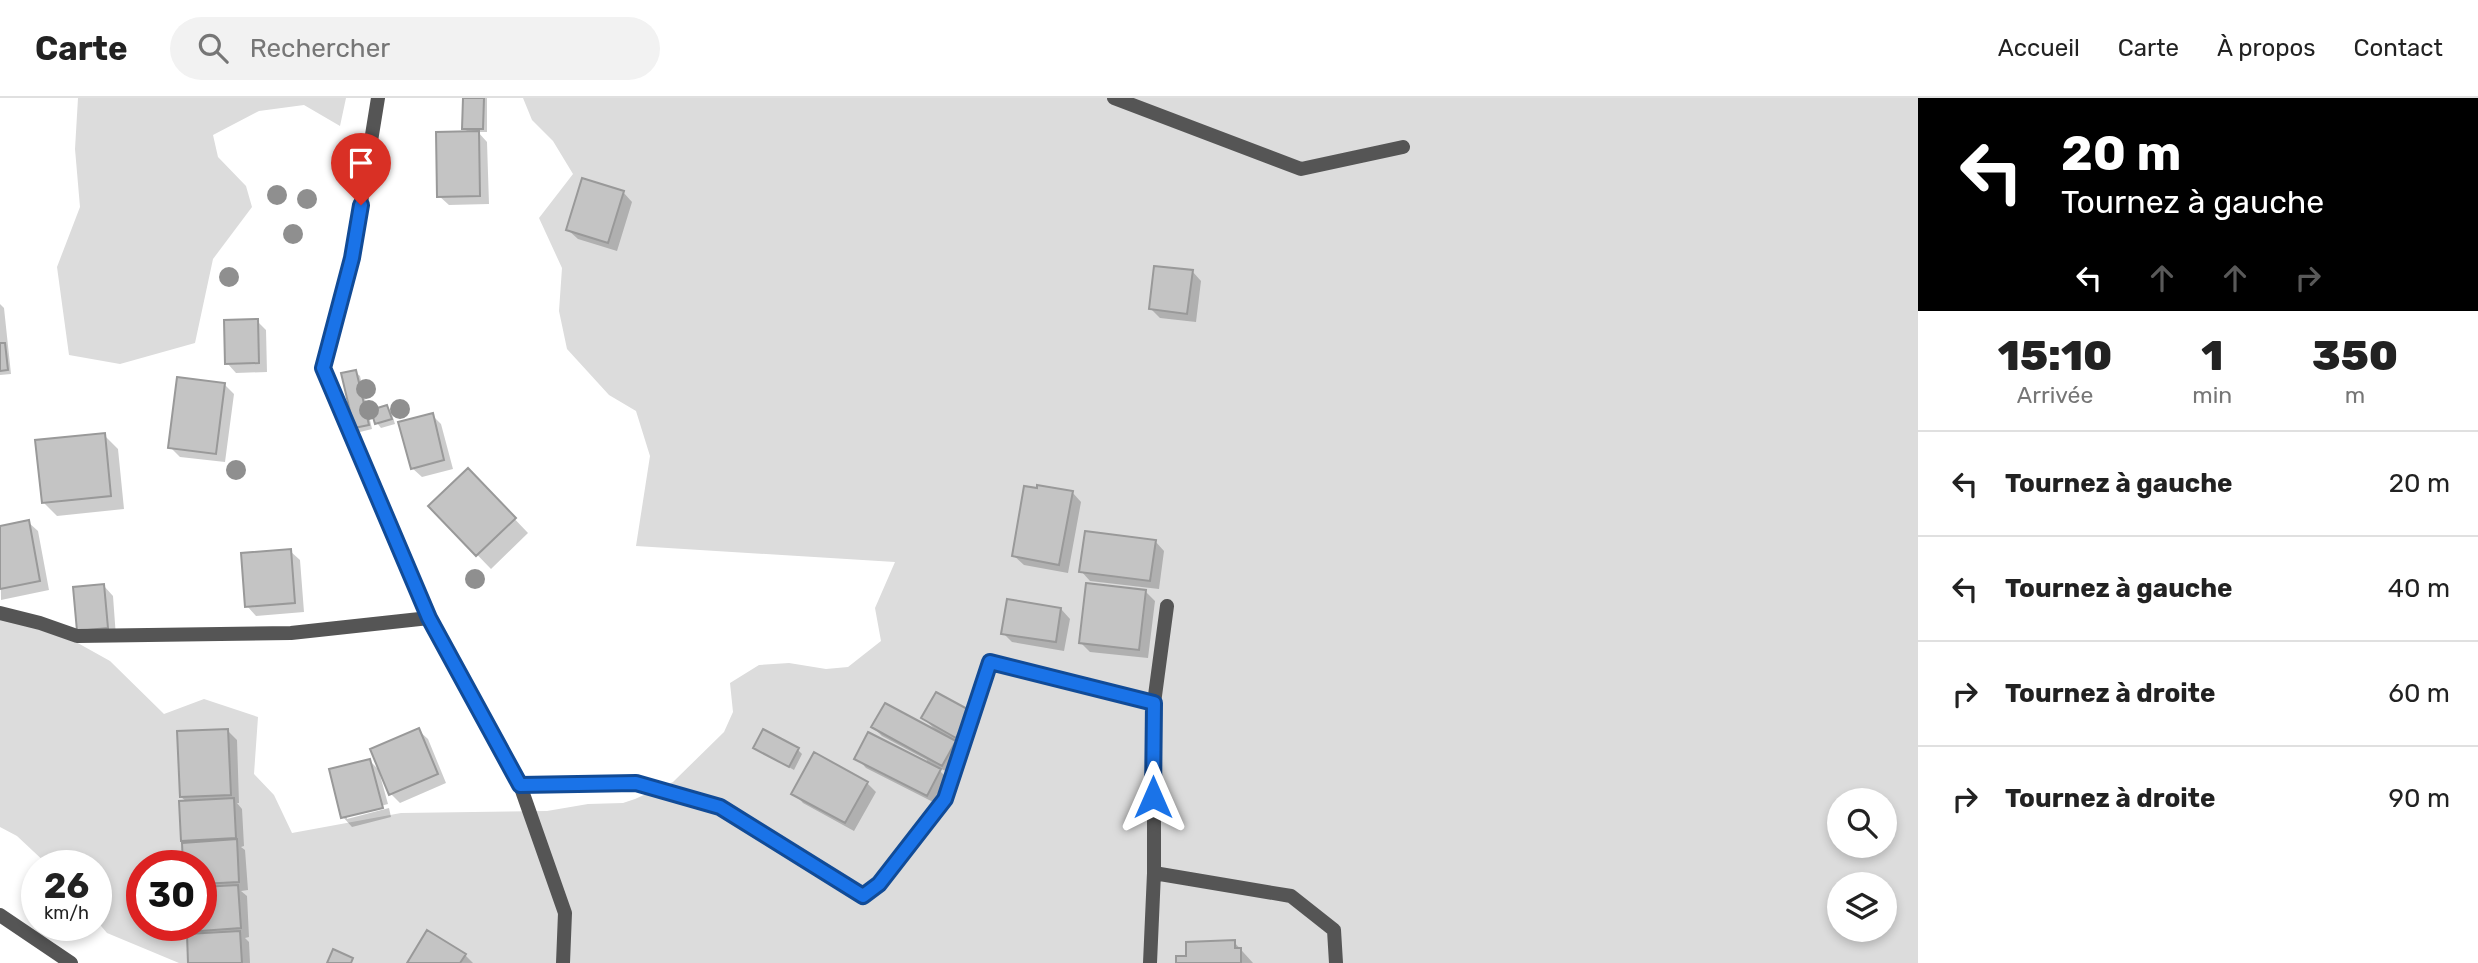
<!DOCTYPE html>
<html lang="fr">
<meta charset="utf-8">
<style>
:root{--surface:#fff;--page:#f2f2f2;--text:#222;--muted:#767676;--line:#e0e0e0}
body{margin:0;font-family:Rubik,sans-serif;background:var(--page);color:var(--text);height:100vh;display:flex;flex-direction:column;font-size:26px;white-space:nowrap}
*{box-sizing:border-box;margin:0}
p{font-size:23px;color:var(--muted)}
.icon{flex:none;width:38px;height:38px;fill:none;stroke:currentColor;stroke-width:2;stroke-linecap:round;stroke-linejoin:round}
.map{position:relative;flex:1;overflow:hidden}
.drawer{display:flex;flex-direction:column;background:var(--surface);width:560px}
.drawer>*{flex:none}
.guide{background:#000;color:#fff;overflow:hidden}
.buttons{position:absolute;left:1827px;top:690px;display:grid;gap:14px}
.buttons a{display:grid;place-items:center;width:70px;height:70px;border-radius:50%;background:var(--surface);box-shadow:0 4px 10px #0003;font-size:35px}
.speed{position:absolute;left:21px;top:752px;display:flex;gap:14px;font-size:35px;font-weight:700;text-align:center}
.speed>*{display:grid;place-content:center;width:91px;height:91px;border-radius:50%;background:var(--surface);box-shadow:0 4px 10px #0003;line-height:1}
.speed small{font-size:18px;font-weight:400}
.speed .limit{border:10px solid #d22;background:#fff;color:#111}
.pin{position:absolute;display:grid;place-items:center;width:60px;height:60px;color:#fff;margin:-72px -30px;border-radius:50% 50% 50% 0;rotate:-45deg;box-shadow:0 0 7px #0007}
.pin .icon{rotate:45deg}
.me{position:absolute;width:77px;margin:-38px;rotate:0deg;stroke-linejoin:round;filter:drop-shadow(0 0 5px #0008)}
.turn{display:flex;align-items:center;gap:24px;height:147px;padding:0 28px;font-size:32px}
.turn .icon{width:91px;height:91px;stroke-width:2.5}
.turn b{display:block;font-size:49px;line-height:60px}
.lanes{display:flex;align-items:center;height:66px;padding:0 28px;background:#0003;justify-content:center;gap:35px;direction:ltr}
.lanes .off{opacity:.35}
.eta{display:flex;justify-content:space-evenly;align-items:center;height:119px;text-align:center}
.eta b{font-size:42px;font-weight:800;line-height:49px}
ul{padding:0;list-style:none}
li{display:flex;align-items:center;gap:21px;height:105px;padding:0 28px;border-top:2px solid var(--line)}
li div{flex:1}
li b{display:block;font-size:26px}
li em{font-style:normal}
header{display:flex;align-items:center;gap:42px;box-sizing:border-box;height:98px;padding:0 35px;background:var(--surface);border-bottom:2px solid var(--line)}
header strong{font-size:33px}
nav{display:flex;gap:38px;margin-inline-start:auto;font-size:24px}
.search{width:490px;height:63px;background:var(--page);display:flex;align-items:center;gap:18px;box-sizing:border-box;padding:0 24px;border-radius:38px;color:var(--muted);font-size:26px}
main{display:flex;flex:1;min-height:0}
.map>svg:first-child{display:block}
.green{fill:#dcdcdc;fill-rule:evenodd}
.shadow{fill:#0003}
.building{fill:#c4c4c4;stroke:#999;stroke-width:2}
.lines{fill:none;stroke-linecap:round;stroke-linejoin:round}
.street{stroke:#555;stroke-width:14}
.tree{fill:#8f8f8f}
.route-casing{stroke:#114b97;stroke-width:18}
.route{stroke:#1a73e8;stroke-width:12}
</style>
<header>
<strong>Carte</strong>
<div class="search"><svg class="icon" aria-label="search" viewBox="0 0 24 24"><circle cx="10" cy="10" r="6"/><path d="M15 15l6 6"/></svg>Rechercher</div>
<nav><a>Accueil</a><a>Carte</a><a>À propos</a><a>Contact</a></nav>
</header>
<main>
<div class="map">
<svg width="1918" height="865" viewBox="0 0 1918 865">
<rect width="100%" height="100%" fill="#fff"/>
<path class="green" d="M78 0H346L340 28 304 7 259 13 213 37 218 59 246 88 252 109 213 161 195 245 120 266 69 257 57 169 80 109 75 51Z
M523 0H1918V865H179L107 835 96 822V768H49L17 738 0 729V510L58 534 110 563 164 616 204 601 258 619 254 676 274 697 292 735 401 715 547 713 588 706 623 705 635 701 673 684 724 634 733 614 730 585 759 567 789 565 826 571 848 569 881 543 875 510 895 464 636 448 650 358 636 313 609 297 567 251 559 213 562 170 539 120 573 76 553 43 532 22ZM1839 702H1885V747H1839ZM142 768H201V828H142ZM1839 786H1885V831H1839Z"/>
<path class="shadow" d="M464 0H487V34H478L487 44 489 106 449 107 439 98 469 35 464 30Z
M623 94 632 104 617 153 578 141 568 132Z
M1192 173 1201 183 1196 224 1160 220 1151 211Z
M0 206 4 210 11 276 0 277Z
M257 223 266 232 267 274 236 275 227 265Z
M355 274 360 278 372 331 360 334 356 330Z
M224 286 234 296 225 364 180 359 170 349Z
M387 309 391 313 395 326 381 330 377 325Z
M432 317 441 326 453 371 422 379 412 370Z
M104 337 118 351 124 411 57 418 43 404Z
M468 372 528 435 491 471 430 408Z
M1038 392 1072 394 1081 404 1068 475 1024 467 1014 458Z
M28 424 38 433 49 492 1 502 0 429Z
M1155 443 1164 453 1159 491 1090 483 1081 473Z
M290 453 300 462 304 514 256 518 247 508Z
M104 488 113 498 116 539 88 542Z
M1146 494 1155 503 1148 560 1090 554 1081 545Z
M1061 511 1070 521 1064 553 1012 544 1003 535Z
M970 615 980 624 966 648 951 641 964 653 952 676 935 668 949 682 937 706 866 670 857 660 926 665 927 662 882 638 873 629 938 634 923 620Z
M227 632 237 642 239 705H237L242 711 244 748 241 749 245 752 248 792 241 793 247 798 249 839 245 840 249 844 250 865H190L189 838 193 837 189 834V828H201V768H185L183 747 187 746 183 742 187 704 181 699Z
M418 632 428 641 446 685 400 705 391 696 382 676 380 677 388 706 347 717V721L389 710 391 719 352 729 343 719 370 663 382 675Z
M755 650 798 652 802 656 794 672Z
M867 685 876 694 854 733 803 705 794 695Z
M427 835 465 857 473 865H409Z
M1234 844 1253 865H1178V860L1188 859Z"/>
<path class="building" d="M463 0H484L483 31H462Z
M479 33 480 98 437 99 436 34Z
M582 80 624 93 608 145 566 132Z
M1154 168 1193 172 1187 216 1149 211Z
M258 221 259 265 225 266 224 222Z
M0 245H5L8 272 0 273Z
M356 272 369 327 354 330 341 275Z
M177 279 225 285 216 356 168 350Z
M387 307 392 321 375 326 371 312Z
M433 315 444 362 411 371 398 324Z
M105 335 111 398 42 405 35 342Z
M468 370 516 420 476 458 428 408Z
M1037 387 1073 393 1059 467 1012 458 1024 388 1037 390Z
M29 422 40 483 0 491V428Z
M1085 433 1156 442 1150 483 1079 474Z
M291 451 295 505 245 509 241 455Z
M1086 485 1146 492 1139 552 1079 545Z
M104 486 108 530 77 533 73 489Z
M1007 501 1061 510 1056 544 1001 536Z
M936 594 971 613 956 640 921 620Z
M885 605 956 643 942 668 871 629Z
M419 630 438 676 389 697 370 651Z
M228 631 231 697 180 699 177 633Z
M763 631 799 650 789 669 753 650Z
M868 634 941 671 927 698 854 661Z
M814 654 868 684 845 725 791 696Z
M370 661 383 710 341 720 329 671Z
M234 700 236 740 181 743 179 703Z
M237 741 239 784 201 786V768H183L182 745Z
M238 787 241 830 187 834V828H201V789Z
M427 832 466 856 460 865H407Z
M240 833 242 865H188L187 836Z
M1235 842V850H1241V865H1176V858H1186V844Z
M333 851 353 860 351 865H327Z"/>
<g class="lines">
<path class="street" d="M378 0 352 160 323 270 429 520 520 687 565 815 563 865
M1114 0 1301 71 1403 49
M0 515 40 525 77 538 291 535 429 520
M520 687 636 685 720 709 863 798 879 786 945 700 990 564 1154 605
M1154 775 1291 798 1334 832 1336 865
M0 817 71 865
M1150 865 1154 775V605L1167 508"/>
</g>
<g class="tree">
<circle cx="277" cy="97" r="10"/>
<circle cx="307" cy="101" r="10"/>
<circle cx="293" cy="136" r="10"/>
<circle cx="229" cy="179" r="10"/>
<circle cx="366" cy="291" r="10"/>
<circle cx="400" cy="311" r="10"/>
<circle cx="369" cy="312" r="10"/>
<circle cx="236" cy="372" r="10"/>
<circle cx="475" cy="481" r="10"/>
</g>
<g class="lines">
<g class="route-casing">
<path id="route" d="M361 107 352 160 323 270 429 520 520 687 636 685 720 709 863 798 879 786 945 701 990 564 1154 605 1153 699"/>
</g>
<use href="#route" class="route"/>
</g>
</svg>
<div class="buttons">
<a><svg class="icon" aria-label="search" viewBox="0 0 24 24"><circle cx="10" cy="10" r="6"/><path d="M15 15l6 6"/></svg></a>
<a><svg class="icon" aria-label="layers" viewBox="0 0 24 24"><path d="M12 4l9 5-9 5-9-5zM3 14l9 5 9-5"/></svg></a>
</div>
<div class="speed"><div>26<small>km/h</small></div><div class="limit">30</div></div>
<div class="pin" style="left:361px;top:107px;background:#d93025"><svg class="icon" aria-label="arrive" viewBox="0 0 24 24"><path d="M6 21V4h12l-3 4 3 4H6"/></svg></div>
<svg class="me" style="left:1153px;top:699px" viewBox="-20 -20 40 40"><path d="M0-17L14 15 0 8-14 15z" fill="#1a73e8" stroke="#fff" stroke-width="4"/></svg>
</div>
<section class="drawer">
<div class="guide">
<div class="turn"><svg class="icon" aria-label="left" viewBox="0 0 24 24"><path d="M17 20v-9H6M10 6l-5 5 5 5"/></svg><div><b>20 m</b>Tournez à gauche</div></div>
<div class="lanes"><svg class="icon" aria-label="left" viewBox="0 0 24 24"><path d="M17 20v-9H6M10 6l-5 5 5 5"/></svg><svg class="icon off" aria-label="ahead" viewBox="0 0 24 24"><path d="M12 20V5M6 11l6-6 6 6"/></svg><svg class="icon off" aria-label="ahead" viewBox="0 0 24 24"><path d="M12 20V5M6 11l6-6 6 6"/></svg><svg class="icon off" aria-label="right" viewBox="0 0 24 24"><path d="M7 20v-9h11M14 6l5 5-5 5"/></svg></div>
</div>
<div class="eta">
<div><b>15:10</b><p>Arrivée</p></div>
<div><b>1</b><p>min</p></div>
<div><b>350</b><p>m</p></div>
</div>
<ul>
<li><svg class="icon" aria-label="left" viewBox="0 0 24 24"><path d="M17 20v-9H6M10 6l-5 5 5 5"/></svg><div><b>Tournez à gauche</b></div><em>20 m</em></li>
<li><svg class="icon" aria-label="left" viewBox="0 0 24 24"><path d="M17 20v-9H6M10 6l-5 5 5 5"/></svg><div><b>Tournez à gauche</b></div><em>40 m</em></li>
<li><svg class="icon" aria-label="right" viewBox="0 0 24 24"><path d="M7 20v-9h11M14 6l5 5-5 5"/></svg><div><b>Tournez à droite</b></div><em>60 m</em></li>
<li><svg class="icon" aria-label="right" viewBox="0 0 24 24"><path d="M7 20v-9h11M14 6l5 5-5 5"/></svg><div><b>Tournez à droite</b></div><em>90 m</em></li>
</ul>
</section>
</main>
